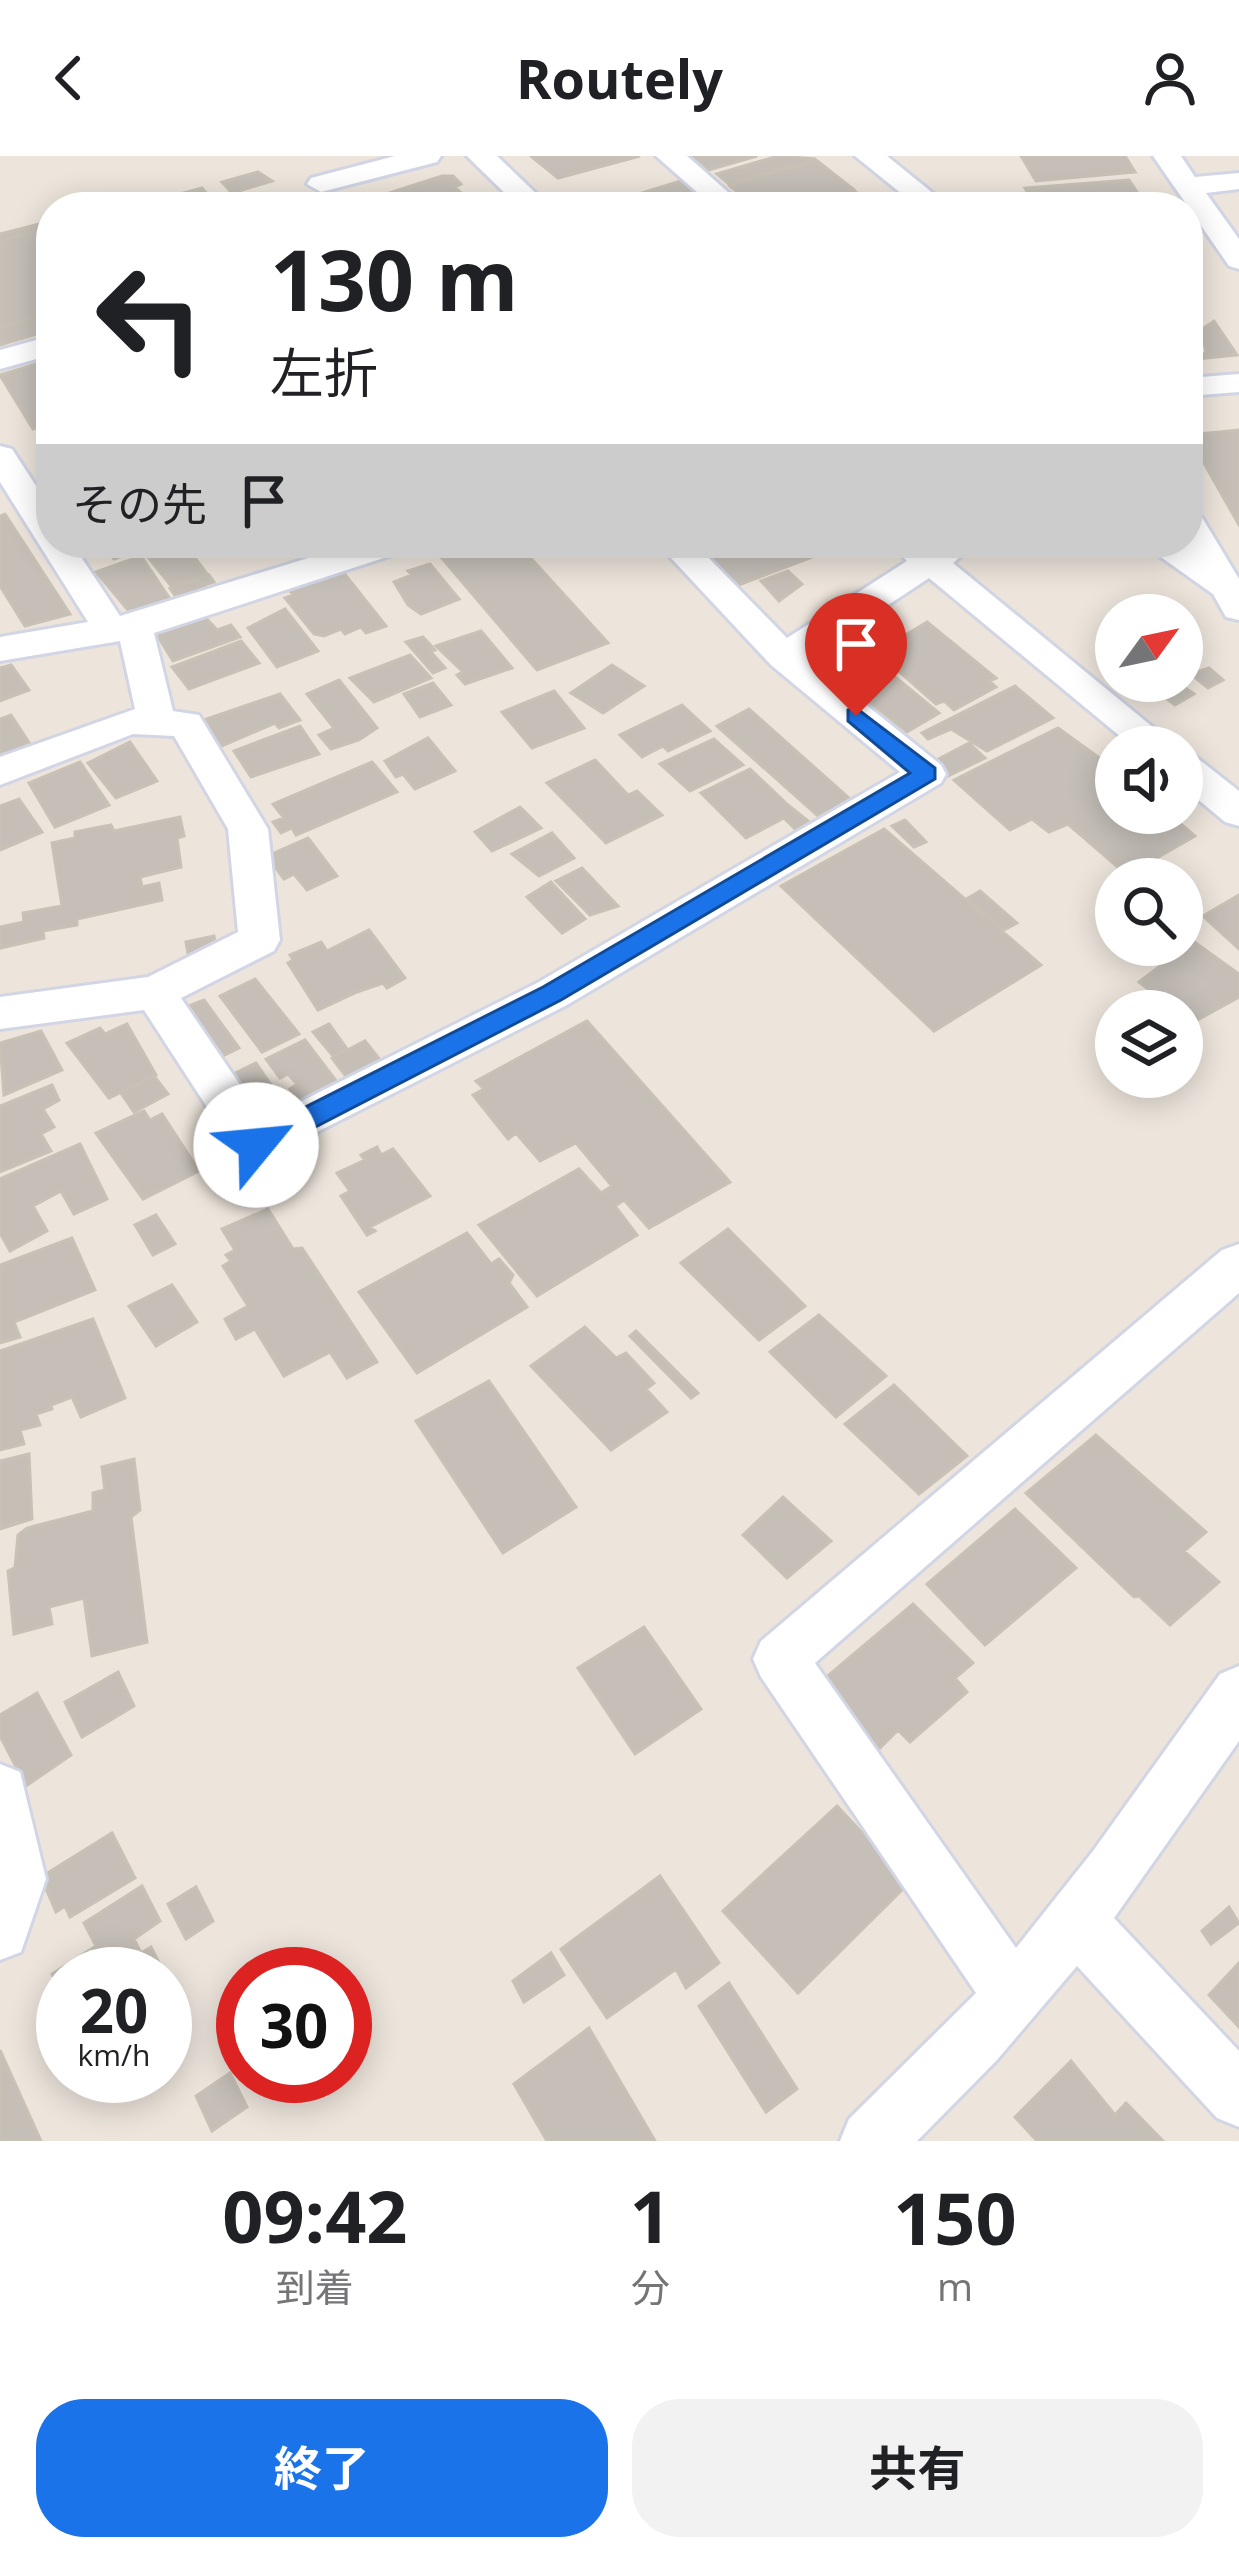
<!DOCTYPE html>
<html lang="ja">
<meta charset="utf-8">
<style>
:root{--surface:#fff;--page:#f2f2f2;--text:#202124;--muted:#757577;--accent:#1a73e8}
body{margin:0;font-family:"Open Sans","Noto Sans JP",sans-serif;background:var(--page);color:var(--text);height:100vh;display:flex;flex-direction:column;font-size:45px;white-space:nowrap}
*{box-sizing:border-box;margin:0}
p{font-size:39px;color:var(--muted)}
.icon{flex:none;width:66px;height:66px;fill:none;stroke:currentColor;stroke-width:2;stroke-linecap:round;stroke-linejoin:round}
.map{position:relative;height:1985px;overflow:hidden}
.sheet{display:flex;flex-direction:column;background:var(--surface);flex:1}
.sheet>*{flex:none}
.hud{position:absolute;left:36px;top:36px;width:1167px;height:366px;border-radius:48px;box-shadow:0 6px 30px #0003;background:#fff;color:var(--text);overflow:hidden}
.needle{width:78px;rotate:57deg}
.tools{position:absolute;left:1095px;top:438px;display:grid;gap:24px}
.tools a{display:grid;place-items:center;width:108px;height:108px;border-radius:50%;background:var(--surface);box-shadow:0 6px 30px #0003;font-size:60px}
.speed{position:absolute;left:36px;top:1791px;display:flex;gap:24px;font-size:60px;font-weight:700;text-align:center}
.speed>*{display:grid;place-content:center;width:156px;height:156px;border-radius:50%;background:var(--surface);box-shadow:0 6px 30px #0003;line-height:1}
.speed small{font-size:30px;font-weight:400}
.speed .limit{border:18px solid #d22;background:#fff;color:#111}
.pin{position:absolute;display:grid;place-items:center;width:102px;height:102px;color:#fff;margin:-123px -51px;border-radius:50% 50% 50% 0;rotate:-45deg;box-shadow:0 0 12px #0007}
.pin .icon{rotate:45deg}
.me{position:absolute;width:132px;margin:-66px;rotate:62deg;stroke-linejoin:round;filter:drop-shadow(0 0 9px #0008)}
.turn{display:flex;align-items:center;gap:42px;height:252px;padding:0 36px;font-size:54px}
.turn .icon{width:156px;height:156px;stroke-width:2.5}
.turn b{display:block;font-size:84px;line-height:102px}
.then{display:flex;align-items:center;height:114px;padding:0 36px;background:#0003;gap:24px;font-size:45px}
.eta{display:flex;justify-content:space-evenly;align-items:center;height:204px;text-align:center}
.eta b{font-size:72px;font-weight:700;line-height:84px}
.cta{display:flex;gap:24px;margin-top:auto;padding:24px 36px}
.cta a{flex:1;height:138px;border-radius:48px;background:var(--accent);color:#fff;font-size:48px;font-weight:700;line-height:138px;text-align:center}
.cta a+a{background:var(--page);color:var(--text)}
header{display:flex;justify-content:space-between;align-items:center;height:156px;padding:0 36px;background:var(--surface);font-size:54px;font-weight:700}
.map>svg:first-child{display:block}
.building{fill:#c5bfb8;stroke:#c8c1b5;stroke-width:3}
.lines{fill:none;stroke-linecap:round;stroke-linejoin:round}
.minor-casing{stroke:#d1d5e4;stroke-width:6}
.minor{fill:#fff;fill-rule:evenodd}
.route{fill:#1a73e8;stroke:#114b97;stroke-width:3}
</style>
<header><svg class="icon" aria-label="back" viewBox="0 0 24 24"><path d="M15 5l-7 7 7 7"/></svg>Routely<svg class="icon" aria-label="person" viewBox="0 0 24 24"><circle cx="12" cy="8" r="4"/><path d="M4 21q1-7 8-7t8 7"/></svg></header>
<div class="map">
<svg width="1239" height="1985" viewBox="0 0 1239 1985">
<rect width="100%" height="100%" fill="#ede5dc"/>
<path class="building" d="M640 0 558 22 532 1 534 0Z
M690 0H757L708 14Z
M778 0 816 3 729 28 717 18Z
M1021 0H1125L1135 16 1036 25Z
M816 4 853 33 793 51H756L730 30Z
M258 16 272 25 232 37 222 26Z
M442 20H453L461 28 455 31 476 51H383L374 42Z
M684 24 715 51H597Z
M1129 24 1147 51H1106V47L1035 51 1025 32Z
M202 32 218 51H154L150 46Z
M853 34 875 51H800Z
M51 65V174L0 189V78Z
M51 71V157L0 171V85Z
M1214 165 1237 199 1197 203 1206 196 1201 174Z
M46 205 51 213V267L33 273 0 219Z
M1239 274V369L1188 279Z
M5 358 70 458 25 470 0 430V360Z
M101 387H160L114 403Z
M184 387 207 418 172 431 147 400Z
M454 387H517L608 487 537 514 440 400 460 393Z
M694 387H842L844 389 736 430Z
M141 400 172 446 133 460 96 416Z
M430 408 459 443 421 458 408 449 394 426 412 419 408 415Z
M788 415 802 428 779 445 761 425Z
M343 416 386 470 366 477 361 471 345 478 341 473 324 480 314 478 285 442 293 439 289 434Z
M209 419 214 426 204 429 207 434 178 444 170 432Z
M285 453 318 495 277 511 248 472Z
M205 461 217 474 231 469 240 481 173 505 157 479Z
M927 466 996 522 989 525 996 531 954 554 944 545 936 548 877 496Z
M481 475 512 512 465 528 457 519 463 516 436 490Z
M423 481 435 494 431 496 445 512 433 517 406 486Z
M241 485 259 507 189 533 172 511Z
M410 499 431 522 374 546 350 522Z
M11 509 29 534 0 545V512Z
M612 509 644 530 603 557 571 537Z
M883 511 939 557 907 576 849 530Z
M1209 512 1223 524 1208 532 1191 518Z
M339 524 377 572 359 584 331 593 319 579 334 572 307 538Z
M1177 526 1194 538 1175 549 1158 536Z
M433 527 451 549 420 561 404 538Z
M1015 530 1053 562 987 595 951 573 928 583 922 577Z
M554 535 584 572 532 592 502 556Z
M280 538 300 564 279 572 275 567 215 593 195 567Z
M682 549 710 575 668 595 663 590 642 601 620 579Z
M749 553 851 644 818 660 717 570Z
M11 559 30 588 0 600V563Z
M300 570 319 598 251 621 234 595Z
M1058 572 1116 614V657H1168L1195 680 1127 719 1068 668 1049 676 1032 663 1010 674 954 624Z
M428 582 455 615 415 633 403 618 396 621 385 605Z
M714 583 743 609 690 635 660 608Z
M130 586 157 625 116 642 88 607Z
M969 587 985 602 944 622 929 608Z
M595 604 628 639 637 635 662 659 606 687 547 627Z
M80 606 109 649 55 671 29 627Z
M372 606 397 636 296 679 292 672 281 677 273 666 284 662 273 648Z
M750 613 788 649 813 669 798 676 784 662 746 682 701 637Z
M19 643 42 676 0 694V650Z
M520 651 541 672 492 695 475 676Z
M180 661 184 680 177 682 181 711 140 721 142 731 159 727 162 744 77 763V769L43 775 44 782 1 792 0 771 24 766 23 757 62 750 52 687 75 682V676L111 669 114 675Z
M905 664 926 686 914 691 892 670Z
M884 673 1041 809 934 875 781 730Z
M552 677 574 702 539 720 512 698Z
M308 682 337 720 307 734 294 718 284 723 267 700Z
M582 712 618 750 590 759 556 725Z
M551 726 585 763 562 777 527 741Z
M980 735 1017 767 1004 774 968 742Z
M1239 739V793L1203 760Z
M369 774 405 822 387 832 383 827 357 836 318 854 288 807 293 804 290 799 321 786 327 795Z
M214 780 216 792 189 803 186 786Z
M1193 785 1239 818V841L1192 867 1139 826Z
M255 823 299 878 262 896 220 840Z
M204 844 239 892 206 908 184 877 199 868 186 851Z
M587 865 730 1026 649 1072 624 1044 615 1050 637 1079 537 1140 479 1069 579 1013 601 1037 612 1030 576 987 540 1005 516 977 508 983 473 939 484 933 476 925Z
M127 868 156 919 109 942 67 887 100 872 105 878Z
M329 868 347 893 333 900 313 876Z
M41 875 62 914 4 939 0 887Z
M305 884 340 930 302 949 290 933 297 928 288 918 280 922 266 903Z
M365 885 381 905 348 923 332 902Z
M256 907 283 947 265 956 258 947 241 955 219 925Z
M154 920 168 938 134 956 121 937Z
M52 929 59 944 43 953 54 971 41 978 51 995 0 1016V950Z
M144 955 150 964 162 958 199 1015 143 1043 96 977Z
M80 988 107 1043 74 1058 61 1035 33 1050 47 1075 10 1095 0 1077V1023Z
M377 991 381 999 393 993 430 1040 370 1071 375 1075 367 1079 341 1040 350 1035 337 1017 365 1004 361 999Z
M268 1053 293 1093 302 1092 377 1206 347 1222 330 1196 284 1220 255 1173 236 1183 225 1163 248 1150 223 1110 231 1105 226 1099 235 1094 222 1073Z
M156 1059 175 1088 153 1099 135 1069Z
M728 1073 805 1150 759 1184 681 1107Z
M467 1077 491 1108 499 1103 513 1119 509 1127 527 1151 417 1217 359 1136Z
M72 1082 95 1134 14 1166 20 1181 0 1187V1109Z
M172 1129 197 1166 156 1190 129 1150Z
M819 1159 886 1220 836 1261 770 1196Z
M93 1163 125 1242 81 1261 72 1241 51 1249 52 1253 36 1258 40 1269 20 1274 24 1288 0 1294V1195Z
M585 1171 616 1202 626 1197 654 1227 646 1233 667 1256 611 1294 531 1210Z
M636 1175 698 1237 691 1242 630 1180Z
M489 1225 576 1351 503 1397 416 1265Z
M894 1229 967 1300 919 1338 845 1268Z
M1096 1279 1206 1376 1184 1395 1219 1426 1170 1469 1139 1440 1134 1441 1026 1337Z
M29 1298 32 1363 0 1373V1305Z
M134 1303 140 1354 131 1361 147 1486 92 1500 84 1442 49 1451 52 1468 14 1478 8 1415 15 1412 18 1379 27 1372 93 1355V1337L105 1334 102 1311Z
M783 1341 831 1385 787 1422 743 1379Z
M1015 1353 1076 1412 985 1489 927 1428Z
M913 1448 973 1507 955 1522 967 1536 910 1586 898 1574 875 1597 816 1530Z
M644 1471 701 1553 635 1598 578 1512Z
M118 1516 134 1550 82 1581 65 1546Z
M37 1537 71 1599 26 1630 0 1580V1559Z
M837 1650 909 1727 798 1837 723 1755Z
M112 1677 135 1722 70 1761 65 1750 56 1756 41 1721Z
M660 1720 719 1807 686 1832 676 1813 607 1862 561 1793Z
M142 1730 160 1765 134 1783 141 1797 151 1791 170 1828 165 1832V1818H63V1841L52 1818 96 1790 84 1767Z
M196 1731 213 1765 186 1783 168 1748Z
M1229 1751 1239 1767 1211 1788 1202 1775Z
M551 1797 564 1819 524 1846 513 1825Z
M1239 1807V1871L1209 1839Z
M729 1827 797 1933 766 1956 699 1850Z
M589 1872 655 1985H547L514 1928Z
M0 1894 41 1985H0Z
M1071 1905 1115 1959 1126 1947 1163 1985H1037L1015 1961Z
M230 1917 247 1951 212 1975 196 1940Z"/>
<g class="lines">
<g class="minor-casing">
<path id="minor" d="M395 0H441L437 6 321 36 307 28 311 22Z
M467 0H497L550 51H519Z
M656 0H687L745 51H714Z
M855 0H887L950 51H918Z
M1153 0H1181L1195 21 1239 17V33L1206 37 1239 83V113L1229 110Z
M51 180V199L0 213V194Z
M1239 218V236L1188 240V222Z
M0 290 12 293 51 353V387H72L120 460 357 387H410L405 395 154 477 173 555 199 559 268 673 280 784 274 795 181 842 264 964 537 827 900 616 771 509 657 387H694L787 482 907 405 890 387H976L953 407 1177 591H1133L929 422 808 502 941 609 946 618 941 627 567 849 256 1007 240 1002 144 854 0 873V841L148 821 238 776 228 673 174 580 133 578 0 629V601L135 553 120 485 0 505V481L88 466 0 326Z
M1188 355 1200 358 1239 423V464L1226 461 1213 438 1141 387 1185 389Z
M1182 597 1196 601 1239 635V670L1225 666 1182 630Z
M1239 1088V1137L815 1507 1016 1792 1093 1695 1220 1518 1239 1510V1585L1114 1762 1239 1895V1971L1217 1962 1077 1810 996 1905 917 1985H840L849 1963 976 1837 761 1521 753 1503 761 1485 1222 1094Z
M0 1608 20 1616 46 1723 21 1796 0 1804Z"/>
</g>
<use href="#minor" class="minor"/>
</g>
<path class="route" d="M856 552 935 612V623L561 844 265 997H246L242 989 246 981 543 831 910 617 848 565V554Z"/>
</svg>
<div class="tools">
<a><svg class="needle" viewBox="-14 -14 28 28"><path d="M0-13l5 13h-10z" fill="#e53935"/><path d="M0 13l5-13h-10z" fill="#757577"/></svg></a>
<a><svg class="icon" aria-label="sound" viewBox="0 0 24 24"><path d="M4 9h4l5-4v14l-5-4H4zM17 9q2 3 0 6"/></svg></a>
<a><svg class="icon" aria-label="search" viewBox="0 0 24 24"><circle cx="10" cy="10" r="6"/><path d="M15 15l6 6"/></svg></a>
<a><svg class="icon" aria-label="layers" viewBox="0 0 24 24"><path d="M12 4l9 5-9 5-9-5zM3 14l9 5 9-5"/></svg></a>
</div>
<div class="speed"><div>20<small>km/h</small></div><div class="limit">30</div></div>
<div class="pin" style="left:856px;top:560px;background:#d93025"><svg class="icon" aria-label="arrive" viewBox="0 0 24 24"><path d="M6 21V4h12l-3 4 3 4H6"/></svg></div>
<svg class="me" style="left:256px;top:989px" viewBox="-20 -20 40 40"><circle r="19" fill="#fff"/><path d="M0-13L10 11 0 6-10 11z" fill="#1a73e8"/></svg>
<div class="hud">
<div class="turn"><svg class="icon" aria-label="left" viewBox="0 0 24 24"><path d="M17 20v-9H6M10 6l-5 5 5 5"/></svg><div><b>130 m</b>左折</div></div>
<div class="then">その先<svg class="icon" aria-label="arrive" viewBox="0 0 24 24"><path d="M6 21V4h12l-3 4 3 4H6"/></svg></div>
</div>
</div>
<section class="sheet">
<div class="eta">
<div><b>09:42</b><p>到着</p></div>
<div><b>1</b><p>分</p></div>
<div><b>150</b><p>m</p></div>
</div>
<div class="cta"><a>終了</a><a>共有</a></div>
</section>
